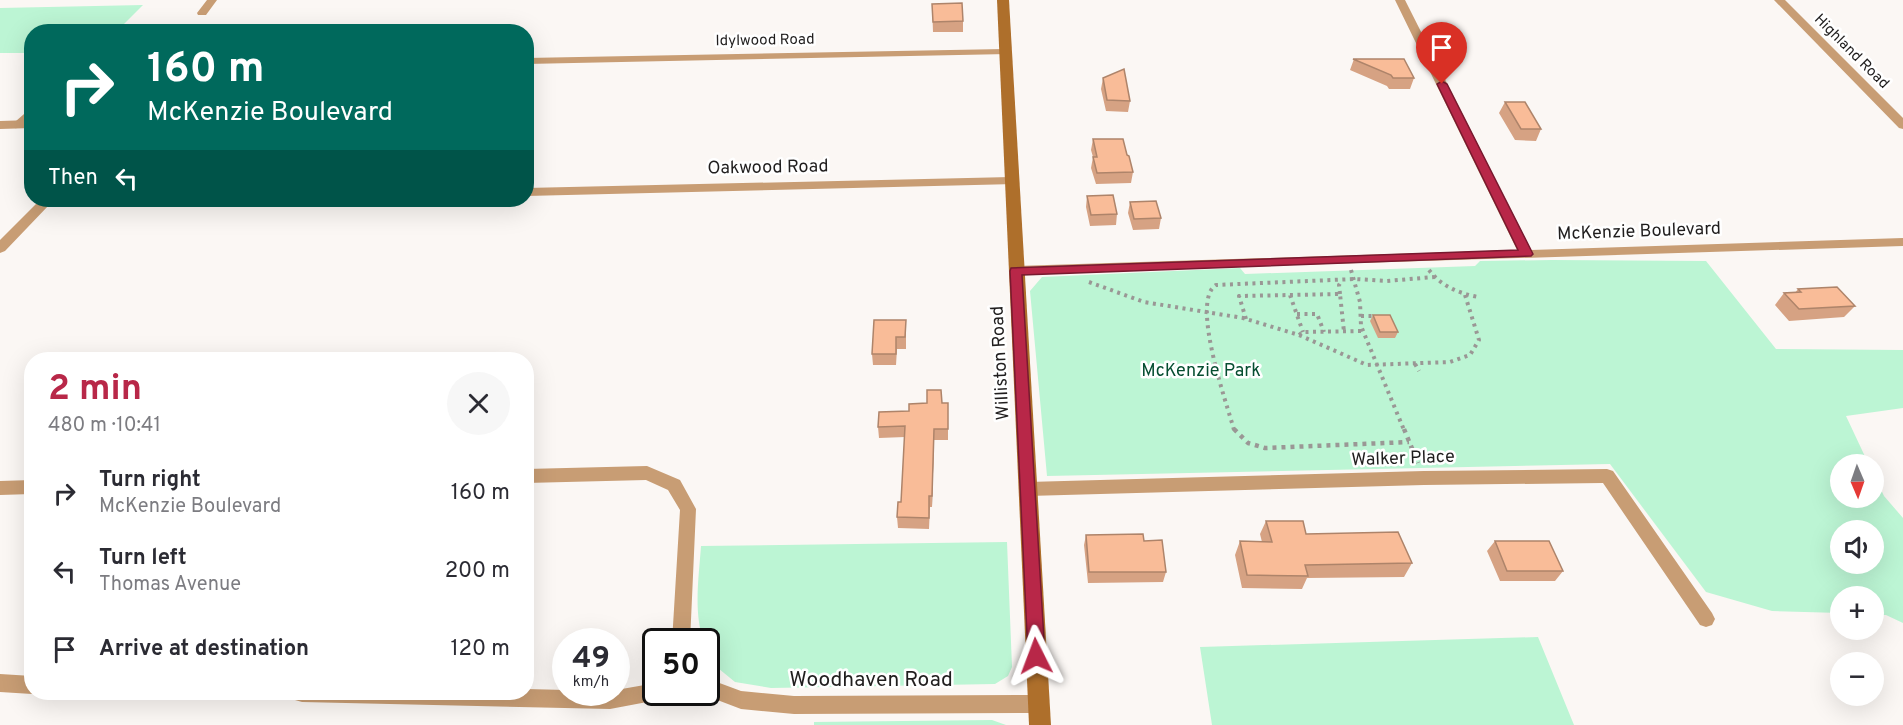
<!DOCTYPE html>
<meta charset="utf-8">
<style>
:root{--surface:#fff;--page:#f7f7f7;--text:#2b2b33;--muted:#7c7c81;--accent:#b82748}
body{margin:0;font-family:Overpass,sans-serif;background:var(--page);color:var(--text);height:100vh;display:flex;flex-direction:column;font-size:22px;white-space:nowrap}
*{box-sizing:border-box;margin:0}
p{font-size:20px;color:var(--muted)}
.icon{flex:none;width:33px;height:33px;fill:none;stroke:currentColor;stroke-width:2;stroke-linecap:round;stroke-linejoin:round}
.map{position:relative;flex:1;overflow:hidden}
.drawer{position:absolute;left:24px;top:352px;width:510px;height:348px;display:flex;flex-direction:column;background:var(--surface);border-radius:24px;box-shadow:0 6px 24px #0002}
.drawer>*{flex:none}
.top-card{position:absolute;left:24px;top:24px;width:510px;height:183px;border-radius:24px;box-shadow:0 6px 24px #0002;background:#00695c;color:#fff;overflow:hidden}
.needle{width:39px;rotate:178deg}
.buttons{position:absolute;left:1830px;top:454px;display:grid;gap:12px}
.buttons a{display:grid;place-items:center;width:54px;height:54px;border-radius:50%;background:var(--surface);box-shadow:0 6px 24px #0002;font-size:30px}
.speed{position:absolute;left:552px;top:628px;display:flex;gap:12px;font-size:30px;font-weight:700;text-align:center}
.speed>*{display:grid;place-content:center;width:78px;height:78px;border-radius:50%;background:var(--surface);box-shadow:0 6px 24px #0002;line-height:1}
.speed small{font-size:15px;font-weight:400}
.speed .limit{border:3px solid #111;border-radius:9px;background:#fff;color:#111}
.pin{position:absolute;display:grid;place-items:center;width:51px;height:51px;color:#fff;margin:-62px -26px;border-radius:50% 50% 50% 0;rotate:-45deg;box-shadow:0 0 6px #0007}
.pin .icon{rotate:45deg}
.me{position:absolute;width:66px;margin:-33px;rotate:357deg;stroke-linejoin:round;filter:drop-shadow(0 0 4px #0008)}
.turn{display:flex;align-items:center;gap:21px;height:126px;padding:0 24px;font-size:27px}
.turn .icon{width:78px;height:78px;stroke-width:2.5}
.turn b{display:block;font-size:42px;line-height:51px}
.then{display:flex;align-items:center;height:57px;padding:0 24px;background:#0003;gap:12px;font-size:22px}
.round{display:grid;place-items:center;flex:none;width:63px;height:63px;border-radius:32px;background:var(--page)}
.headline{display:flex;align-items:center;justify-content:space-between;height:102px;padding:0 24px}
h1{font-size:36px;font-weight:700;line-height:45px;color:var(--accent)}
ul{padding:0;list-style:none}
li{display:flex;align-items:center;gap:18px;height:78px;padding:0 24px}
li div{flex:1}
li b{display:block;font-size:22px}
li em{font-style:normal}
.map>svg:first-child{display:block}
.green{fill:#bcf5d4;fill-rule:evenodd}
.lines{fill:none;stroke-linecap:round;stroke-linejoin:round}
.path-far1{stroke:#9a9795;stroke-width:4;stroke-dasharray:3 4.5;stroke-linecap:butt}
.path{stroke:#9a9795;stroke-width:4.5;stroke-dasharray:4 5;stroke-linecap:butt}
.service{stroke:#c89d74;stroke-width:6}
.minor{fill:#c89d74;fill-rule:evenodd}
.secondary{fill:#ae6f2b;fill-rule:evenodd}
.wall{fill:#d6a283}
.shaded-wall{fill:#ae846a}
.building{fill:#f9bc98;stroke:#ae846a;stroke-width:1.5}
.route{fill:#b82748;stroke:#78192f;stroke-width:1.5}
.labels{text-anchor:middle;dominant-baseline:central;stroke-width:5;stroke-linejoin:round;paint-order:stroke}
.far-street-label{font-size:15px;fill:#201e1e;stroke:#fff}
.street-label{font-size:18px;fill:#201e1e;stroke:#fff}
.park-label{font-size:18px;fill:#064e31;stroke:#fff}
.near-street-label{font-size:21px;fill:#201e1e;stroke:#fff}
</style>
<div class="map">
<svg width="1903" height="725" viewBox="0 0 1903 725">
<rect width="100%" height="100%" fill="#fbf7f4"/>
<path class="green" d="M143 5 124 24 105 31 32 32 31 53H0V8Z
M1552 260 1706 261 1776 349 1903 350V408L1846 416 1869 465H1840V498H1874V475L1884 496 1903 518V623L1886 615H1874V597H1840V613L1772 611 1706 592 1610 464 1047 476 1030 291 1042 277 1240 268 1245 274 1475 266 1480 261ZM1840 531H1874V564H1840Z
M1007 542 1012 667 1008 676 995 684 771 688 735 682 713 664 706 642H704C693 613 699 576 701 546Z
M1538 637 1574 725H1212L1200 647Z
M992 720 1006 725H814V722Z"/>
<g class="lines">
<path class="path-far1" d="M1351 270 1360 302 1361 326 1404 430
M1429 270C1441 286 1458 293 1478 297
M1089 282 1144 302 1243 318 1299 335 1367 365 1450 362 1470 355 1479 340 1465 295
M1340 294 1339 285 1342 280
M1290 295 1303 332
M1297 314H1317L1324 332
M1361 316H1375
M1246 319 1239 296 1340 294 1344 332
M1299 335 1303 332 1364 331
M1415 364 1419 371
M1234 430C1227 404 1190 301 1216 285L1355 279 1387 281 1434 277"/>
<path class="path" d="M1234 429 1248 443 1265 448 1409 442
M1404 429 1418 463"/>
<path class="service" d="M16 125 32 111"/>
<path class="minor" d="M207 0H217L206 15H198L197 13Z
M1395 0H1405L1531 250 1903 238V246L1011 274 1009 271 1011 268 1016 266 1517 250Z
M1774 0H1785L1903 118V129L1899 128Z
M1004 49 1009 52 1008 54 526 64V58Z
M32 120V128L0 129V121Z
M1011 177 1017 181 1015 184 526 196V188Z
M40 200H108L102 204 49 205 5 251 0 253V240Z
M647 466 680 480 696 509 690 642H672L680 510 668 490 646 480 526 483V469Z
M1607 469 1613 471 1712 613 1715 619 1712 625 1706 627 1700 625 1603 483 1424 485 1028 496 1022 494 1020 489 1022 484 1028 482 1424 471Z
M32 480V494L0 495V481Z
M0 674 32 676V693H35L32 694 0 692Z
M706 678 741 691 794 696 1039 695 1046 697 1049 704 1046 711 1039 713 794 714 741 709 699 693H706Z
M656 683V693H665L663 699 610 709 302 702 295 700 292 693H526V689L566 690V693H616V690Z"/>
<path class="secondary" d="M997 0H1009L1051 725H1029Z"/>
</g>
<path class="wall" d="M932 4 963 21V32H933Z
M1354 59 1414 78 1410 89H1389L1387 86 1350 70Z
M1103 78 1130 101 1128 112 1106 111 1101 89Z
M1505 102 1541 129 1536 141 1515 140 1499 113Z
M1093 139 1127 155 1133 172 1131 183 1096 184 1091 168 1093 157 1091 150Z
M1087 196 1117 214 1116 225 1090 226 1086 207Z
M1130 202 1161 218 1159 229 1133 230 1128 213Z
M1798 289 1855 306 1844 317 1789 321 1775 305 1784 293H1795Z
M1373 315 1398 332 1395 338H1378L1370 321Z
M906 331V349H897L896 365H873L872 354Z
M942 403H948V440H934L932 507H930L929 529 898 528 897 517 901 502 905 437 879 438 878 427 909 411Z
M1266 521 1306 534 1412 563 1404 577 1307 578 1302 589 1242 588 1235 555 1240 541 1262 542 1260 534Z
M1086 535 1144 541 1166 572 1163 582 1088 583 1084 545Z
M1495 541 1563 571 1555 581H1500L1487 551Z"/>
<path class="shaded-wall" d="M934 429V440L932 507V496Z"/>
<path class="building" d="M962 3 963 21 933 22 932 4Z
M1353 59H1404L1414 78H1393L1391 75Z
M1124 69 1130 101 1107 100 1103 78Z
M1505 102H1525L1541 129H1521Z
M1093 139H1123L1127 155 1129 156 1133 172 1097 173 1093 157H1097Z
M1113 195 1117 214 1091 215 1087 196Z
M1156 201 1161 218 1134 219 1130 202Z
M1837 287 1855 306 1799 309 1784 293 1801 292 1798 289Z
M1373 315H1390L1398 332H1380Z
M874 320H906L905 337H896V354H872Z
M927 390H941L942 403H948V429H934L932 496H929V518L897 517 898 502H901L905 426 878 427 879 412 909 411V404L927 403Z
M1266 521H1303L1306 534 1398 532 1412 563 1305 565 1308 576 1247 575 1240 541 1272 542Z
M1143 534 1144 541 1162 540 1166 572H1089L1086 535Z
M1495 541H1549L1563 571H1507Z"/>
<path class="route" d="M1442 81 1447 84 1533 254 1531 256 1022 275 1045 656 1042 662 1036 664 1030 662 1028 656 1010 271 1011 268 1518 250 1437 84Z"/>
<g class="labels">
<g class="far-street-label">
<text transform="translate(765 41) rotate(-1)">Idylwood Road</text>
<text transform="translate(1851 52) rotate(45)">Highland Road</text>
</g>
<g class="street-label">
<text transform="translate(768 168) rotate(-1)">Oakwood Road</text>
<text transform="translate(1639 232) rotate(-2)">McKenzie Boulevard</text>
<text transform="translate(1001 363) rotate(-93)">Williston Road</text>
<text transform="translate(1403 459) rotate(-2)">Walker Place</text>
</g>
<g class="park-label">
<text x="1201" y="371">McKenzie Park</text>
</g>
<g class="near-street-label">
<text x="871" y="680">Woodhaven Road</text>
</g>
</g>
</svg>
<div class="buttons">
<a><svg class="needle" viewBox="-14 -14 28 28"><path d="M0-13l5 13h-10z" fill="#e53935"/><path d="M0 13l5-13h-10z" fill="#7c7c81"/></svg></a>
<a><svg class="icon" aria-label="sound" viewBox="0 0 24 24"><path d="M4 9h4l5-4v14l-5-4H4zM17 9q2 3 0 6"/></svg></a>
<a>+</a>
<a>−</a>
</div>
<div class="speed"><div>49<small>km/h</small></div><div class="limit">50</div></div>
<div class="pin" style="left:1442px;top:84px;background:#d93025"><svg class="icon" aria-label="arrive" viewBox="0 0 24 24"><path d="M6 21V4h12l-3 4 3 4H6"/></svg></div>
<svg class="me" style="left:1036px;top:656px" viewBox="-20 -20 40 40"><path d="M0-17L14 15 0 8-14 15z" fill="#b82748" stroke="#fff" stroke-width="4"/></svg>
<div class="top-card">
<div class="turn"><svg class="icon" aria-label="right" viewBox="0 0 24 24"><path d="M7 20v-9h11M14 6l5 5-5 5"/></svg><div><b>160 m</b>McKenzie Boulevard</div></div>
<div class="then">Then<svg class="icon" aria-label="left" viewBox="0 0 24 24"><path d="M17 20v-9H6M10 6l-5 5 5 5"/></svg></div>
</div>
<section class="drawer">
<div class="headline"><div><h1>2 min</h1><p>480 m · 10:41</p></div><a class="round"><svg class="icon" aria-label="close" viewBox="0 0 24 24"><path d="M6 6l12 12M18 6L6 18"/></svg></a></div>
<ul>
<li><svg class="icon" aria-label="right" viewBox="0 0 24 24"><path d="M7 20v-9h11M14 6l5 5-5 5"/></svg><div><b>Turn right</b><p>McKenzie Boulevard</p></div><em>160 m</em></li>
<li><svg class="icon" aria-label="left" viewBox="0 0 24 24"><path d="M17 20v-9H6M10 6l-5 5 5 5"/></svg><div><b>Turn left</b><p>Thomas Avenue</p></div><em>200 m</em></li>
<li><svg class="icon" aria-label="arrive" viewBox="0 0 24 24"><path d="M6 21V4h12l-3 4 3 4H6"/></svg><div><b>Arrive at destination</b></div><em>120 m</em></li>
</ul>
</section>
</div>
